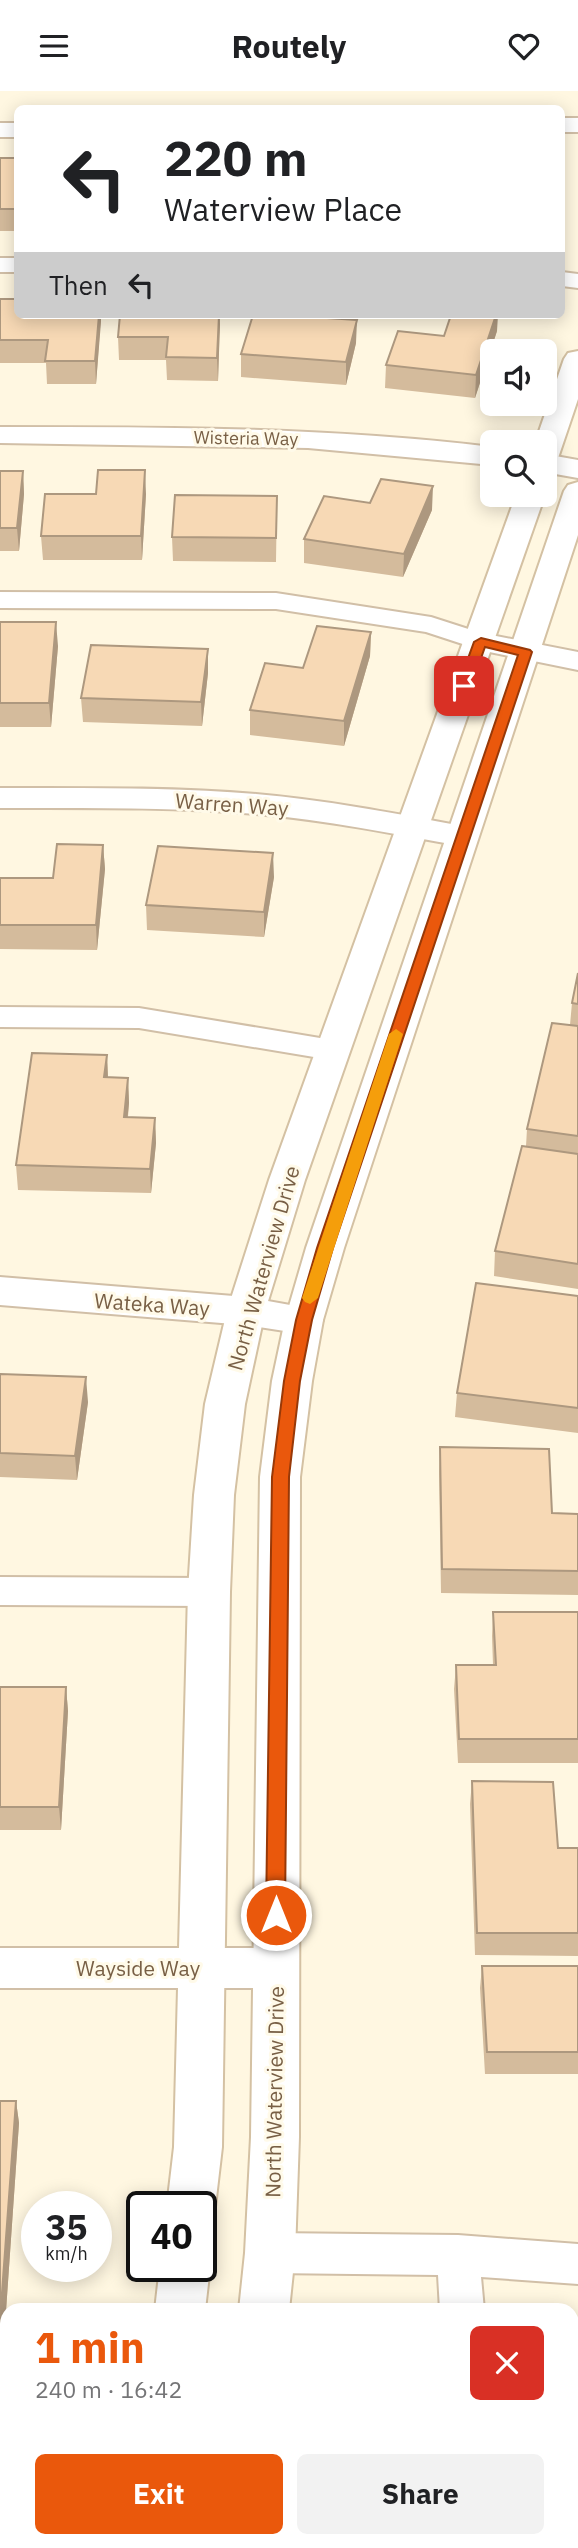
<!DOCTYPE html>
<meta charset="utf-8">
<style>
:root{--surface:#fff;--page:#f2f2f2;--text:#202124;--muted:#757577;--accent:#ea580c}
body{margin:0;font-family:"IBM Plex Sans",sans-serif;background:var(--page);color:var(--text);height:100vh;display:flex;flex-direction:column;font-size:26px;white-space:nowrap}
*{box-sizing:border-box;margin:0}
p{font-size:23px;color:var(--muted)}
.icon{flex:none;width:38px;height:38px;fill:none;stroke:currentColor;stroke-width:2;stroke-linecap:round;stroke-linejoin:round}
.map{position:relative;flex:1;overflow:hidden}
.details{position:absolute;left:0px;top:2212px;width:579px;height:245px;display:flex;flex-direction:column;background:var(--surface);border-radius:21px 21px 0 0;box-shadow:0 4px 18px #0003}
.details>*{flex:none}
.guide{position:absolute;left:14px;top:14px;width:551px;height:214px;border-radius:10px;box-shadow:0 4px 18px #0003;background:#fff;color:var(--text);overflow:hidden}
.buttons{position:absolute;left:480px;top:248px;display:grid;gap:14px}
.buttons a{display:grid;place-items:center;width:77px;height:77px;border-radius:10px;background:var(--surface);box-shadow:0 4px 18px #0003;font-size:35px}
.speed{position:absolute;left:21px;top:2100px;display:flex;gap:14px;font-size:35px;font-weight:700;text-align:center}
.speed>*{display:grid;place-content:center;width:91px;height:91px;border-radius:50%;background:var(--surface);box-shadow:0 4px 18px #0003;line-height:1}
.speed small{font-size:18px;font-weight:400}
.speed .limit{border:4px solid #111;border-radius:10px;background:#fff;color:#111}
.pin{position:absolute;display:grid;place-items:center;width:60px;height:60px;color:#fff;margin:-30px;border-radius:14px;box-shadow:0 4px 10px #0006}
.me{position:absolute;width:77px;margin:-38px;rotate:0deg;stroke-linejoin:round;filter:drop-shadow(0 0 5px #0008)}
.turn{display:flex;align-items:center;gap:24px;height:147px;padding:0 35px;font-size:32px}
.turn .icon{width:91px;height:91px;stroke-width:2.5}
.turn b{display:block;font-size:49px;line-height:60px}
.then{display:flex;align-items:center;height:66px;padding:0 35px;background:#0003;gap:14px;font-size:26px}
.round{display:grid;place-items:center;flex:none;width:74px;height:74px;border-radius:10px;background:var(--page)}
.headline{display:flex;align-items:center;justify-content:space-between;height:119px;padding:0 35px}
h1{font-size:42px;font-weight:700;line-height:52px;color:var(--accent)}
.button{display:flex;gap:14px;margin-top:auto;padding:14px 35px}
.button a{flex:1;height:80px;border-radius:10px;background:var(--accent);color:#fff;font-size:28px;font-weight:700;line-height:80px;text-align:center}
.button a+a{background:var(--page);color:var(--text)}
header{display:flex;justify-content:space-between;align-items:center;height:91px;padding:0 35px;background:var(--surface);font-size:32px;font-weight:700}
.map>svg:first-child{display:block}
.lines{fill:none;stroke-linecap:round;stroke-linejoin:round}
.lane-casing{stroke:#d1bfa7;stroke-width:4}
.street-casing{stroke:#d1bfa7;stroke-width:4}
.secondary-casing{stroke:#d4c1a3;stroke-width:4}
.lane{fill:#fff;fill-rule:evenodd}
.street{fill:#fff;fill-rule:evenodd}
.secondary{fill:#fff;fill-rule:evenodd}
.wall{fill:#d4bb9c}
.shaded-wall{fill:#ad987f}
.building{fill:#f7d9b5;stroke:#ad987f;stroke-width:2}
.route{fill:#ea580c;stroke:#983908;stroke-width:2}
.slow{fill:#f59e0b}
.labels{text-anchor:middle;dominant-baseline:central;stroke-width:6;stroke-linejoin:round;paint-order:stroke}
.far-street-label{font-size:18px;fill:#785f45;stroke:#fffae9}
.street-label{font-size:21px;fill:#785f45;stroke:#fffae9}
</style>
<header><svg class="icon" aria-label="menu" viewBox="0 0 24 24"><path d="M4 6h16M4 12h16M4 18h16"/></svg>Routely<svg class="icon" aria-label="heart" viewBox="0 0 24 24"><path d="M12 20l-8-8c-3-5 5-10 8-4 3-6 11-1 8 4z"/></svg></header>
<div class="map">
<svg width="578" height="2457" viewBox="0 0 578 2457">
<rect width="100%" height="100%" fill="#fff7e1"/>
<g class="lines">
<g class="lane-casing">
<path id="lane" d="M0 167H18V181H0Z
M562 181 578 183V197L562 195Z
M0 501 276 502 431 526 490 545 494 551 490 557 481 559 426 541 276 518 0 517Z
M0 916 139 917 332 949 343 952 347 959 343 966 332 969 139 937 0 936Z
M0 1486 209 1487 222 1491 227 1501 222 1511 209 1515 0 1514Z
M270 2142 458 2144 578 2153V2193L481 2186 484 2219H440L438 2184 270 2182 255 2176 249 2162 255 2148Z
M0 2377 7 2379V2423L0 2421Z
M417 2450H463L461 2457H415Z"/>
</g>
<g class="street-casing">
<path id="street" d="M562 27H578V41H562Z
M0 32H18V46H0Z
M0 336C165 336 328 336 492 356V374L308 357 0 352Z
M544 363 578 369V387L544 381Z
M481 542 578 561V579L470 557 466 551 470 545Z
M0 697C85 697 171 696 256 703 325 709 394 722 462 735L474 738 478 745 474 752 462 755C394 743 325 729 256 723 171 716 85 717 0 717Z
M0 1186 246 1206 318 1219 323 1229 318 1239 304 1243 246 1234 0 1214Z
M0 1857H275L291 1863 298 1877 291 1891 275 1897H0Z"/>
</g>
<g class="secondary-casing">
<path id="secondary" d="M578 260V308L558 367 554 373 544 375V352H535L564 268 568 262Z
M578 391V444L344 1157 323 1229 312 1290 300 1386 299 2046 295 2162 289 2219H239L245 2162 251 2046 260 1386 272 1290 285 1229 306 1157 564 400 568 394Z
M544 402 545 404 305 1089 265 1220 245 1313 234 1404 230 1501 222 2056 215 2116 208 2132 201 2135V2116H167L174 2056 188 1501 194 1404 205 1313 227 1220 269 1089 516 404Z
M201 2158 210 2175 205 2219H155L160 2175H201Z
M117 2450H169L168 2457H116Z
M205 2450H257L256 2457H204Z"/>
</g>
<use href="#lane" class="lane"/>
<use href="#street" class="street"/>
<use href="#secondary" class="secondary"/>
</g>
<path class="wall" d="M0 67H18V140H0Z
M0 208 18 224H101L96 293H47L46 272H0Z
M120 224H220L218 290 167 289 166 269H119L118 246Z
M497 240 475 307 385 297 386 274 444 245Z
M356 252 346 294 241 286V263Z
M0 380H23L24 403 19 460H0Z
M96 403H146L142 469H43L41 445Z
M277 405 276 471 173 470 172 446Z
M370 412 432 419 403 486 304 472V448Z
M0 531 58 555 51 636H0Z
M371 541 370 565 344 655 250 644V619L303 577Z
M208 582 202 635 83 631 81 607Z
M103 754 105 778 97 859 0 858V787H53Z
M274 786 264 846 147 839 146 814Z
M578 882V1198L494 1185 495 1160 526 1055 527 1038 570 934 572 912Z
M107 964 108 987H128L129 1012 128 1026 155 1027 156 1052 151 1102 18 1099 16 1074Z
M578 1205V1342L455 1326 457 1302Z
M0 1283 88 1311 77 1389 0 1386Z
M440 1356 552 1422 578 1423V1504L441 1502 439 1381Z
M493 1521H578V1672H458L454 1598 456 1574H493L492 1545Z
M0 1596H66L68 1620 61 1739H0Z
M472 1690 558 1757H578V1865L475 1864 470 1713Z
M482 1875H578V1983H485L480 1897Z
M0 2010H16L19 2032 4 2249H0Z"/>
<path class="shaded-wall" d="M99 224H101V231L96 293 95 270Z
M219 224 220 233 218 290 217 267Z
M496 224H498L497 240 475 307 476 284Z
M357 229 356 252 346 294V271Z
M145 379 146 403 142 469 141 445Z
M23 380 24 403 19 460 17 437Z
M433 395 432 419 403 486 404 463Z
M56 531 58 555 51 636 49 612Z
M371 541 370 565 344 655V630Z
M208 558V582L202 635 201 611Z
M103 754 105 778 97 859 96 834Z
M273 762 274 786 264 846V821Z
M107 964 108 988 104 986Z
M128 987 129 1012 125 1051 124 1026Z
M155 1027 156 1052 151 1102 150 1078Z
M86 1286 88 1311 77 1389 75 1365Z
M66 1596 68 1620 61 1739 59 1716Z
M16 2010 19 2032 4 2249 0 2229Z"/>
<path class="building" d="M0 67H18V118H0Z
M0 208H18V224H99L95 270H45L48 249H0Z
M120 224H219L217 267 166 266 168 246H118Z
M253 224H282L357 229 346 271 241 263Z
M451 224H496L476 284 386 274 398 240 444 245Z
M98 379H145L141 445H41L45 403H96Z
M0 380H23L17 437H0Z
M381 388 433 395 404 463 304 448 324 405 370 412Z
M175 404 277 405 276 447 172 446Z
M0 531H56L49 612H0Z
M317 535 371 541 344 630 250 619 265 572 303 577Z
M91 554 208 558 201 611 81 607Z
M57 753 103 754 96 834H0V787H53Z
M158 755 273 762 264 821 146 814Z
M578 882V913L572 912Z
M552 932 578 935V1045L527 1038Z
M32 962 107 964 104 986 128 987 124 1026 155 1027 150 1078 16 1074Z
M522 1055 578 1063V1173L495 1160Z
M476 1192 578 1205V1317L457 1302Z
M0 1283 86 1286 75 1365 0 1362Z
M440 1356 549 1358 552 1422 578 1423V1480L442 1478Z
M493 1521H578V1648H459L456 1574H496Z
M0 1596H66L59 1716H0Z
M472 1690 553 1691 558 1757H578V1842H477Z
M482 1875H578V1961H487Z
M0 2010H16L0 2229Z"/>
<path class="route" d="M481 547 530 559 532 561 333 1157 312 1229 300 1290 289 1386 285 1824 282 1830 276 1832 269 1830 266 1824 272 1386 284 1290 296 1229 317 1157 518 564 485 556 471 595 464 599 460 597 458 595 474 551Z"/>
<path class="slow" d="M396 938 403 943 318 1207 310 1213 305 1211 302 1207 389 943Z"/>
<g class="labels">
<g class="far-street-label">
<text transform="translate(246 347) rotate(1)">Wisteria Way</text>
</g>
<g class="street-label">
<text transform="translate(232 713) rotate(4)">Warren Way</text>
<text transform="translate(263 1177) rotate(-74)">North Waterview Drive</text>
<text transform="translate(152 1213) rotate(4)">Wateka Way</text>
<text x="138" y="1877">Wayside Way</text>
<text transform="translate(274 2001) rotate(-89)">North Waterview Drive</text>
</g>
</g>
</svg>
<div class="buttons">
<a><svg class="icon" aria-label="sound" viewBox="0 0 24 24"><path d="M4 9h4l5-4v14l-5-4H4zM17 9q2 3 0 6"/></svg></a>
<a><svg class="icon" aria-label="search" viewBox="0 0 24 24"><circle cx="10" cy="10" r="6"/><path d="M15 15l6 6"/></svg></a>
</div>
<div class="speed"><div>35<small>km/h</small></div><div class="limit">40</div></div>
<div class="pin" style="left:464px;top:595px;background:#d93025"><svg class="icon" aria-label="arrive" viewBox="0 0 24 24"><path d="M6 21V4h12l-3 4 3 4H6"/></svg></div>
<svg class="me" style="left:276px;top:1824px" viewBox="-20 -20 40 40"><circle r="17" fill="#ea580c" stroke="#fff" stroke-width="3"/><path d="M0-11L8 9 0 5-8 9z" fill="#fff"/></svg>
<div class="guide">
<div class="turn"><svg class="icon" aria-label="left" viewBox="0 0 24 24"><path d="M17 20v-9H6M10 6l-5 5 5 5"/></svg><div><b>220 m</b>Waterview Place</div></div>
<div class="then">Then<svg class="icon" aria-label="left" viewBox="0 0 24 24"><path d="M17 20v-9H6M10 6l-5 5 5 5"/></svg></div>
</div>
<section class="details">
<div class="headline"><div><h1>1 min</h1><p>240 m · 16:42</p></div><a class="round" style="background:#d93025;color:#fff"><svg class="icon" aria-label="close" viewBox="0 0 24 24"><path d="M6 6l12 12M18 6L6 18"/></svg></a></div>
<div class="button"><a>Exit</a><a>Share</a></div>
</section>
</div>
